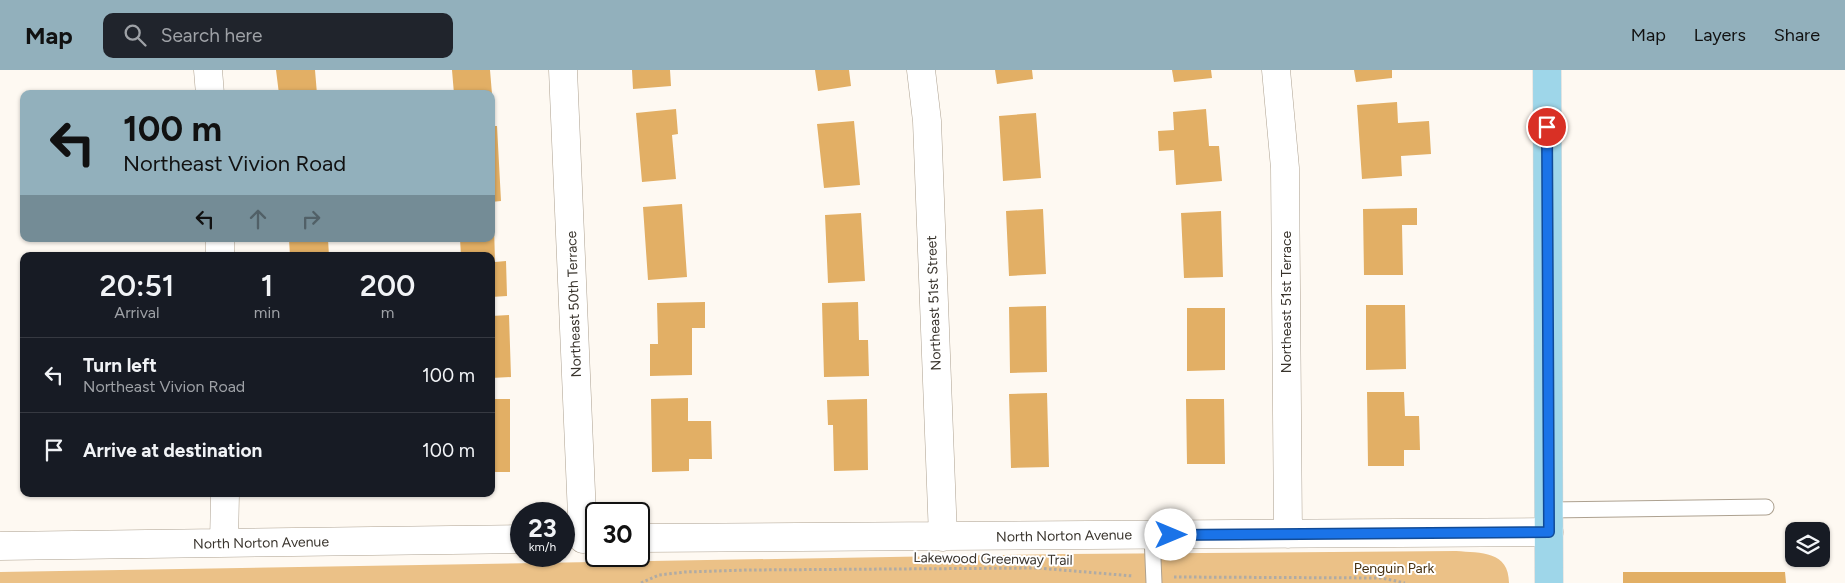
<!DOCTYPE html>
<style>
:root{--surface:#171b24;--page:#20242c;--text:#f1f3f6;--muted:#9ea1a6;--line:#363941;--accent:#92b0bc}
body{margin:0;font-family:Figtree,sans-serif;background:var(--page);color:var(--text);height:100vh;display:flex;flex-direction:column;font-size:19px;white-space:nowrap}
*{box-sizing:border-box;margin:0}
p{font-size:16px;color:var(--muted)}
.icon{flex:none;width:28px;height:28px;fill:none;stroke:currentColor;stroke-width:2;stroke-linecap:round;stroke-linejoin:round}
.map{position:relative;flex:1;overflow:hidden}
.details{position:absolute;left:20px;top:182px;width:475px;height:245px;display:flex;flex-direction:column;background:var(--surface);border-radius:10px;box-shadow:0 1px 4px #0004}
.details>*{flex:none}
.guide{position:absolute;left:20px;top:20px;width:475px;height:152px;border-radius:10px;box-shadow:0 1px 4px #0004;background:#92b0bc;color:#111;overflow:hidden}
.tools{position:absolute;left:1785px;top:452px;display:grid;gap:10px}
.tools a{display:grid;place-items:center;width:45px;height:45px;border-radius:10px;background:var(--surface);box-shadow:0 1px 4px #0004;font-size:25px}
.speed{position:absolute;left:510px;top:432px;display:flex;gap:10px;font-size:25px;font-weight:700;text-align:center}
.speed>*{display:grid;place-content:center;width:65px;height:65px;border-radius:50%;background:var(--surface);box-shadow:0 1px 4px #0004;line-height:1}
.speed small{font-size:12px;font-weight:400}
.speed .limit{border:2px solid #111;border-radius:8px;background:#fff;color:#111}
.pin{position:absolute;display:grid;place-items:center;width:42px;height:42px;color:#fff;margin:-21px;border:2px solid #fff;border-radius:50%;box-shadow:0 1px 5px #0007}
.me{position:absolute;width:55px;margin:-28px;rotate:90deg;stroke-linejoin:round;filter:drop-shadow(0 0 4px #0008)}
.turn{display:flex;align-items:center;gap:18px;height:105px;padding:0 20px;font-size:22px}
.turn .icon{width:65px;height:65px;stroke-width:2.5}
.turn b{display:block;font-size:35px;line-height:42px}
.lanes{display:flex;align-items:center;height:48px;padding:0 20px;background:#0003;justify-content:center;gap:25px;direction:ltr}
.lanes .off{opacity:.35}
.eta{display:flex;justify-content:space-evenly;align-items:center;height:85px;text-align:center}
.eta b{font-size:30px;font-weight:600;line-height:35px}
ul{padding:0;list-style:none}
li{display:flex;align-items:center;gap:15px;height:75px;padding:0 20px;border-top:1px solid var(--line)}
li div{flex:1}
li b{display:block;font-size:19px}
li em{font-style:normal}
header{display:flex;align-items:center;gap:30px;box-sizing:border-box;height:70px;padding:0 25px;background:var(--accent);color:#111}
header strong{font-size:24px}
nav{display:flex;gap:28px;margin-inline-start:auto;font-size:18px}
.search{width:350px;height:45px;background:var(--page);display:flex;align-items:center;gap:12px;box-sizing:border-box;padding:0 18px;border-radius:10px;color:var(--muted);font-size:19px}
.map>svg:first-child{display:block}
.green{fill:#ebc187}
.building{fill:#e2af65}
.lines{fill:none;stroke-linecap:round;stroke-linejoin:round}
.lane-casing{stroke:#ada190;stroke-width:17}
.street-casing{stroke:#ada190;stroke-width:29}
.primary-casing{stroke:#d7d6d5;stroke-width:29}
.path{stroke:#b0aba4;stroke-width:3;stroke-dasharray:2.5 2.5;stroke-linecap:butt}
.lane{stroke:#fff;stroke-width:15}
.street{stroke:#fff;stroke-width:28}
.primary{stroke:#9ed6e9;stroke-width:28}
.route-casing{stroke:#114b97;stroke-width:12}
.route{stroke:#1a73e8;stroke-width:9}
.labels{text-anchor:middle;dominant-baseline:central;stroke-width:4;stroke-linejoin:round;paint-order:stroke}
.street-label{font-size:14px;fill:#38332c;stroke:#fff}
.park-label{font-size:14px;fill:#473111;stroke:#fff}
</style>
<header>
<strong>Map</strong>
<div class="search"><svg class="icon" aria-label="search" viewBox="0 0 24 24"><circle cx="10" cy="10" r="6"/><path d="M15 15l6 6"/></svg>Search here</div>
<nav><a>Map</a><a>Layers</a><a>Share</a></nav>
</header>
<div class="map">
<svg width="1845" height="513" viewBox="0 0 1845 513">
<rect width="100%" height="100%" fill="#fef9f2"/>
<path class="green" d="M1456 481C1481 483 1509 481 1509 513H0V502L1067 484Z"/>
<path class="building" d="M276 0H315L317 24H279Z
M452 0H490L492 24H454Z
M632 0H670L671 16 633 19Z
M815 0H849L851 16 818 21Z
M995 0H1032L1033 9 997 14Z
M1172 0H1211L1212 8 1174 12Z
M1354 0H1392V8L1356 12Z
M1397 32 1398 53 1429 51 1431 84 1401 86 1402 106 1362 109 1357 35Z
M676 39 678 64 672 65 676 109 642 112 636 43Z
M1206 39 1209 76H1219L1222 111 1176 115 1174 80 1159 81 1158 61 1174 60 1173 42Z
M1036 43 1041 108 1003 111 999 46Z
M854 51 860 115 824 118 817 54Z
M491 56H497L501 131 491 132Z
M682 134 687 207 648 210 643 137Z
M1417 138V155H1402L1403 205H1364L1363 139Z
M1043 139 1046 204 1009 206 1006 141Z
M1221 141 1223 207 1184 208 1181 143Z
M861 143 865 211 828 213 825 145Z
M491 155H494L495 192 506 191 507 226 491 227V186H461L460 169H491Z
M289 169H328L329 186H290Z
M705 232V258H692V305L650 306V274H658L657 233Z
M858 232 859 270H868L869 306 824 307 822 233Z
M1366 235H1405L1406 299 1366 300Z
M1046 236 1047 302 1010 303 1009 237Z
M1187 238H1225V300L1187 301Z
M509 245 511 307 491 308V246Z
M1367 322H1404L1405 346H1419L1420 380H1404V396H1368Z
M1047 323 1049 397 1011 398 1009 324Z
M688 328V351H711L712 389H689V401L652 402 651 329Z
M491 329H510V402H491Z
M867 329 868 400 834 401 833 355H828L827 330Z
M1186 329H1224L1225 394H1187Z
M1623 502H1785L1786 513H1623Z"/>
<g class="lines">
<g class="lane-casing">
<path id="lane" d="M1549 440 1766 437
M1152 465 1154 513"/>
</g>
<g class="street-casing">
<path id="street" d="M208 0 210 24
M563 0 583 469
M921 0 927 51 943 467
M1276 0 1285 98 1288 464
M220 169V186
M639 468 1549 462
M224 473 225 424
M0 476 521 469"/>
</g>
<g class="primary-casing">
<path id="primary" d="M1547 0 1549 513"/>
</g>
<path class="path" d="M1174 507 1382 508 1405 513
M641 513 659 505 685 502 748 500 1038 498 1133 506"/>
<use href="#lane" class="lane"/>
<use href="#street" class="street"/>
<use href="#primary" class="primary"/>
</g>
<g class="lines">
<g class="route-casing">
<path id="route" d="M1171 465 1549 462 1547 57"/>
</g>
<use href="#route" class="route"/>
</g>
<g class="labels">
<g class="street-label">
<text transform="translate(1286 232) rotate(-90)">Northeast 51st Terrace</text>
<text transform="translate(934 233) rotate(-92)">Northeast 51st Street</text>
<text transform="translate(574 234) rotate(-92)">Northeast 50th Terrace</text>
<text transform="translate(1064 466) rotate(-1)">North Norton Avenue</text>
<text transform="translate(261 473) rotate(-1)">North Norton Avenue</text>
<text transform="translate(993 489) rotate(1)">Lakewood Greenway Trail</text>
</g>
<g class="park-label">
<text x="1394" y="498">Penguin Park</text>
</g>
</g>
</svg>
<div class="tools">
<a><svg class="icon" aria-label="layers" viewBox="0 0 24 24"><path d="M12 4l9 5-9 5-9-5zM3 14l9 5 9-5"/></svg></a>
</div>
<div class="speed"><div>23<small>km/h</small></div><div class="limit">30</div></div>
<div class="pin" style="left:1547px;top:57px;background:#d93025"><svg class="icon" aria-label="arrive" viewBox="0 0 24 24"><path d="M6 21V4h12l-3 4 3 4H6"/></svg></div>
<svg class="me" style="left:1171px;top:465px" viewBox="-20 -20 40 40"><circle r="19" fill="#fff"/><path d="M0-13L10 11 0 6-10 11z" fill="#1a73e8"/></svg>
<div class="guide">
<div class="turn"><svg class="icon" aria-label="left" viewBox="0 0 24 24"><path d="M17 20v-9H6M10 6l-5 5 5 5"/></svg><div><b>100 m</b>Northeast Vivion Road</div></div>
<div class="lanes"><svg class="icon" aria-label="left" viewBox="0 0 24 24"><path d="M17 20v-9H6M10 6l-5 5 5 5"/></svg><svg class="icon off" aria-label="ahead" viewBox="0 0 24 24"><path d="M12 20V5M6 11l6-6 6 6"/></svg><svg class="icon off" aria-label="right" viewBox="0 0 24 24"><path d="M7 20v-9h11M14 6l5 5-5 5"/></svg></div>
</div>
<section class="details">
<div class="eta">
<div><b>20:51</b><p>Arrival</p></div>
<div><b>1</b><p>min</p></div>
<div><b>200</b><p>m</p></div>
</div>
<ul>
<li><svg class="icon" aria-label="left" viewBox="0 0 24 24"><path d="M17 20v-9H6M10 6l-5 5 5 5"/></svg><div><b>Turn left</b><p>Northeast Vivion Road</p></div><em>100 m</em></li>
<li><svg class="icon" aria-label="arrive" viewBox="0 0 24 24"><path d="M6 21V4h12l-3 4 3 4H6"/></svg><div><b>Arrive at destination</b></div><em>100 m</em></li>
</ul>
</section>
</div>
